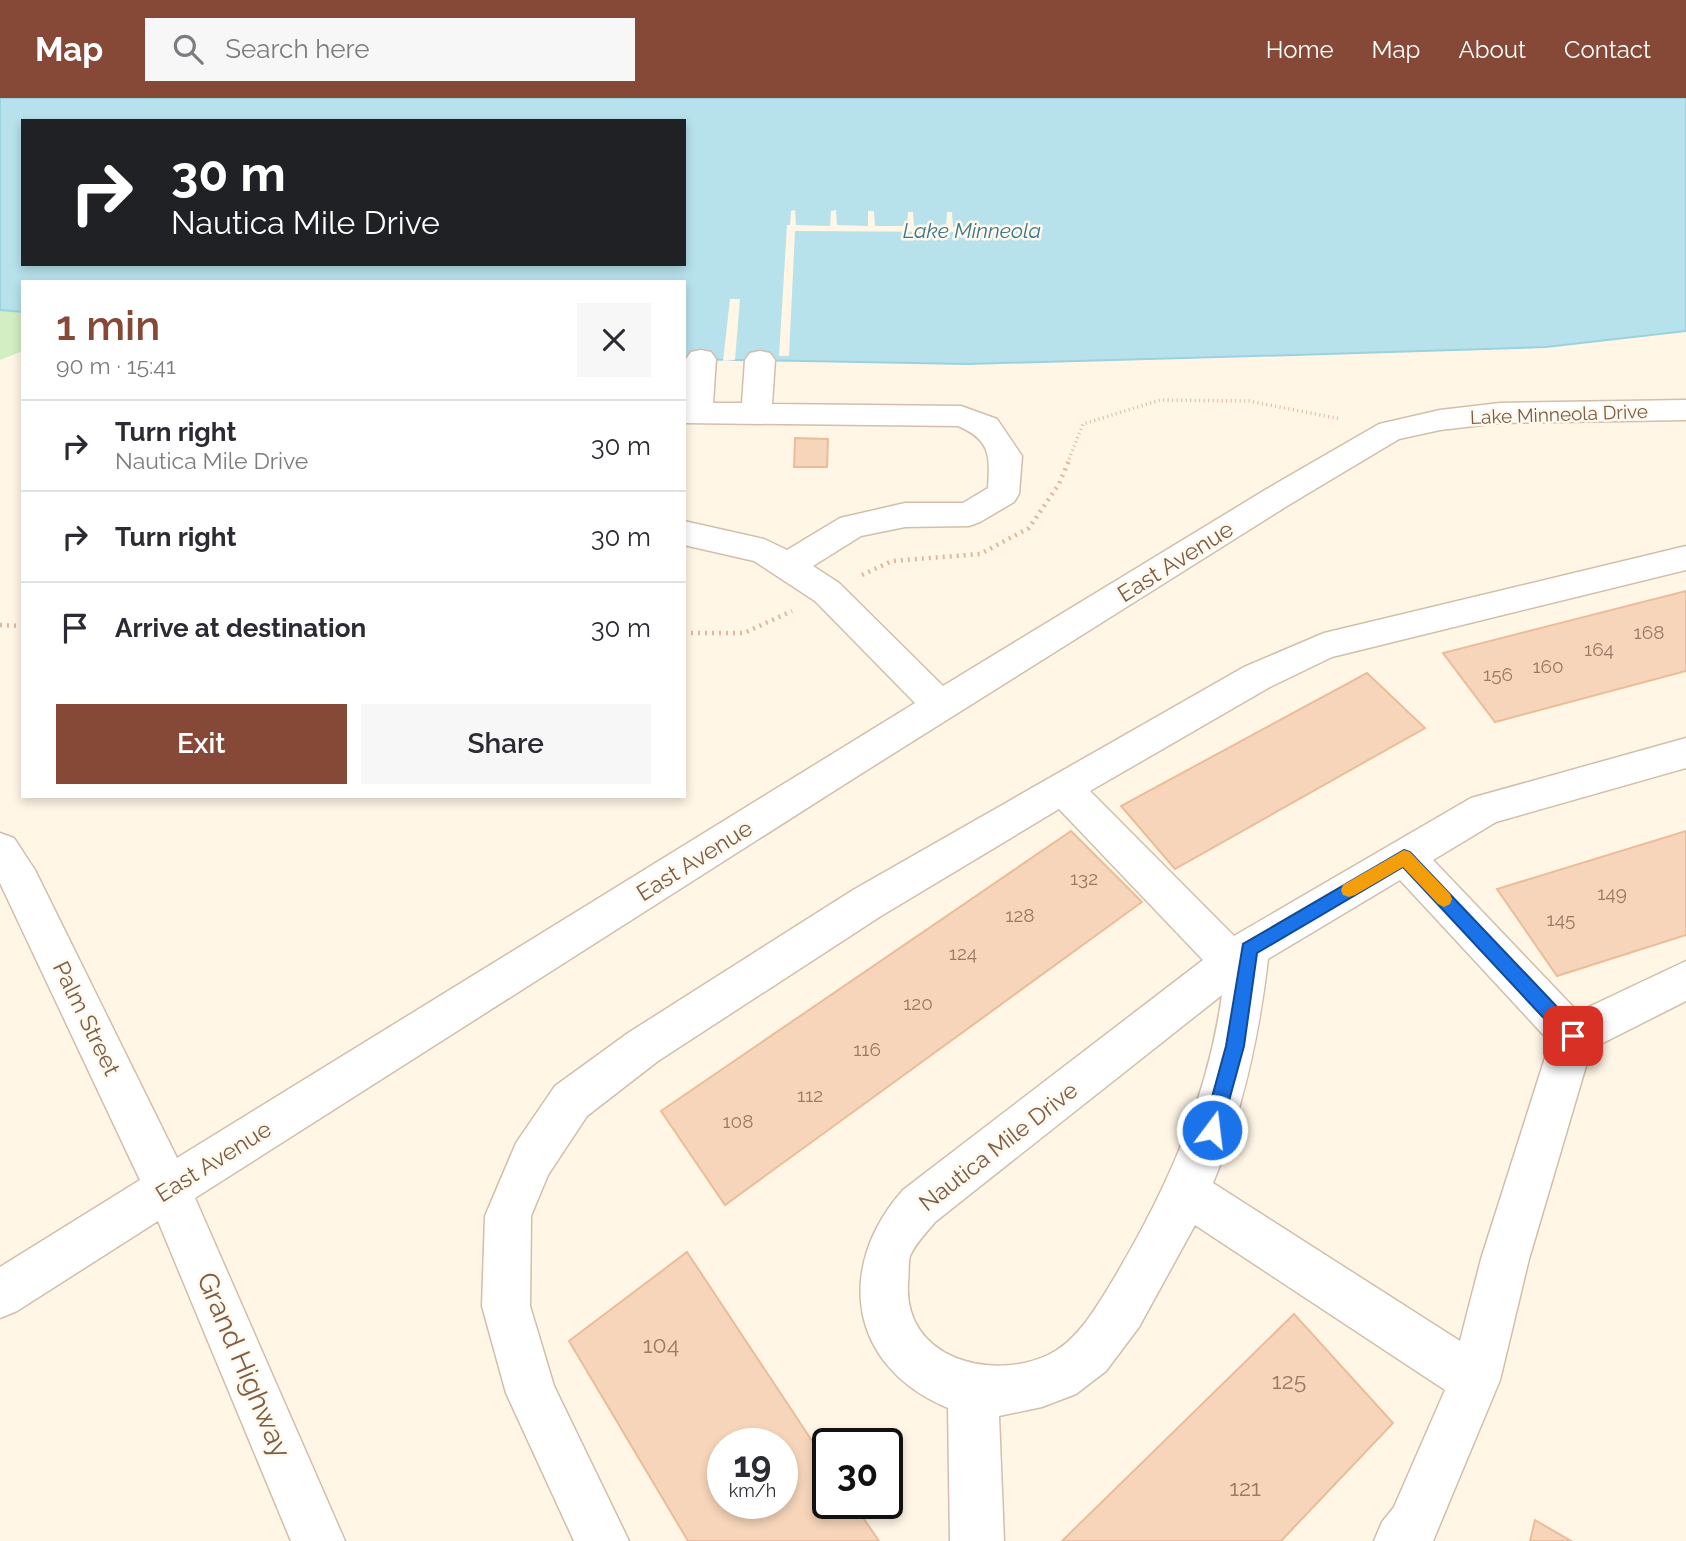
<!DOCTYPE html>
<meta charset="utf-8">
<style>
:root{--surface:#fff;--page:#f7f7f7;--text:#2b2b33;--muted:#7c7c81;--line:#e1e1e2;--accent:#864938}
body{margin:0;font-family:Raleway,sans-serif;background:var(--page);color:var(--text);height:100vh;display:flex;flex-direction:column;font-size:26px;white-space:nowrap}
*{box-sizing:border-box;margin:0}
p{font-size:23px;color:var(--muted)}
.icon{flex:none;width:38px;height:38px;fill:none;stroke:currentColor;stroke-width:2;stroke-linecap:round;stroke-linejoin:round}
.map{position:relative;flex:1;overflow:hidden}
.side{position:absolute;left:21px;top:182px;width:665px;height:518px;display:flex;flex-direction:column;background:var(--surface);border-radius:0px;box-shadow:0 4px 10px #0003}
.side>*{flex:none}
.banner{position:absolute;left:21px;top:21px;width:665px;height:147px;border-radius:0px;box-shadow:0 4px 10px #0003;background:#202124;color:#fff;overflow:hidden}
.speed{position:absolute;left:707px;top:1330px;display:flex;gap:14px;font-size:35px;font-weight:700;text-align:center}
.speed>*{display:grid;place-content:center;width:91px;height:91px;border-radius:50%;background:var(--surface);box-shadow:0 4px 10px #0003;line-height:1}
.speed small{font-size:18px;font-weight:400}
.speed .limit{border:4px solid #111;border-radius:10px;background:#fff;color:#111}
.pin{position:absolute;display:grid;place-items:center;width:60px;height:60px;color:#fff;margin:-30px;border-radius:14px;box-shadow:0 4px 10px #0006}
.me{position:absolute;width:77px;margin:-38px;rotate:15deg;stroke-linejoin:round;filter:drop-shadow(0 0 5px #0008)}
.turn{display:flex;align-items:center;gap:24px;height:147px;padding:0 35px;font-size:32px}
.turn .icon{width:91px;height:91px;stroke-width:2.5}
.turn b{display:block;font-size:49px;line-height:60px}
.round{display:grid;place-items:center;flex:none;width:74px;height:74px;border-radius:0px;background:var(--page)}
.overview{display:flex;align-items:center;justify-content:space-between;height:119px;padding:0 35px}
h1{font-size:42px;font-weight:600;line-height:52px;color:var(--accent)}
.button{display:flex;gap:14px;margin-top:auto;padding:14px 35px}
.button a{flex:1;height:80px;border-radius:0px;background:var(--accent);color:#fff;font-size:28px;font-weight:600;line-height:80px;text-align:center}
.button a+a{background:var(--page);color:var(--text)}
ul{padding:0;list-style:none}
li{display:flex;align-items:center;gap:21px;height:91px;padding:0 35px;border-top:2px solid var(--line)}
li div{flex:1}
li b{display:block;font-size:26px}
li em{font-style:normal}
header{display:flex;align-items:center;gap:42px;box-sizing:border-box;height:98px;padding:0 35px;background:var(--accent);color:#fff}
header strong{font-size:33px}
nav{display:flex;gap:38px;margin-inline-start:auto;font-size:24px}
.search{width:490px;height:63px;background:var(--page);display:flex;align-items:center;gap:18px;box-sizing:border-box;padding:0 24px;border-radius:0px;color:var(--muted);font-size:26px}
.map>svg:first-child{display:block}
.green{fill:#d2eec2}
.water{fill:#b7e1eb;stroke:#9cd1de;stroke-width:2;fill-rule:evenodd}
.pier{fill:#fff6e6}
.building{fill:#f7d5ba;stroke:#ecbc98;stroke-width:2;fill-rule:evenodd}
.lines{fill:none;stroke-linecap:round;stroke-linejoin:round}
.minor-casing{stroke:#d2beaa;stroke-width:3}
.path-far1{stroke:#ddb89c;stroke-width:3.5;stroke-dasharray:1 3.5;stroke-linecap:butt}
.path{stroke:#ddb89c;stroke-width:4.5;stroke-dasharray:2 5;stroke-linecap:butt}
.minor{fill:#fff;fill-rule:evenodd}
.route{fill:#1a73e8;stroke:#114b97;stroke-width:2}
.slow{fill:#f59e0b}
.labels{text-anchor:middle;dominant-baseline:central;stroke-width:5;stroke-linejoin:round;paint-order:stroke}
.far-street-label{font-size:19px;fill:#7b5c47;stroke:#fff9ee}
.number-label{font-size:19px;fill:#9a7a64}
.far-water-label{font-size:21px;font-style:italic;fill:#3b798a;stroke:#fff9ee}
.street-label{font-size:23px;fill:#7b5c47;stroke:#fff9ee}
.near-number-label{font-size:23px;fill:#9a7a64}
.near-street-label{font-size:28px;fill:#7b5c47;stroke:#fff9ee}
</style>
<header>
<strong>Map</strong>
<div class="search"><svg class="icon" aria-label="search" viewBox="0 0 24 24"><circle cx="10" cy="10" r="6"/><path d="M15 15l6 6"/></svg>Search here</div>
<nav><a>Home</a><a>Map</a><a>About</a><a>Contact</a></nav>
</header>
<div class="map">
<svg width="1686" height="1443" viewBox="0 0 1686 1443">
<rect width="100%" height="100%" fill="#fff6e6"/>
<path class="green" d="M0 201 23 204V253L0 262Z"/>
<path class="water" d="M0 0H1686V233L1546 249 1294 257 968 266 684 261V184H23V214L0 212ZM23 23H684V166H23Z"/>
<path class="pier" d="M795 112 796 127 830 128 831 113 836 112 837 127 868 128V113H874L875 128H907L908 114H913L914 128 946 129 947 114H952L953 129 958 130V134L795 133 789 258H779L787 127H790L791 113Z
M730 201H740L735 262 723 263Z"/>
<path class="building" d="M795 340 828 341 827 369H794Z
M1686 493V573L1495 624 1443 555Z
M1367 575 1425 630 1175 771 1121 708Z
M1071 733 1142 804 725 1107 661 1013Z
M1686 733V837L1557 878 1497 791Z
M687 1154 828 1367V1405H853L879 1443H688L569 1243ZM723 1346H782V1405H723Z
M1294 1216 1393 1325 1281 1443H1062Z
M1535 1422 1571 1443H1530Z"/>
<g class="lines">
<g class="minor-casing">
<path id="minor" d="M701 252 711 254 716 261 713 305H742L745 262 750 255 760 253 770 255 775 262 772 306 961 308 997 321 1022 358 1019 396 1014 404 980 424 969 428 905 429 861 438 813 468 839 485 943 588 1265 392 1379 326 1440 312 1500 305 1686 302V322L1500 325 1440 332 1399 341 1287 408 856 679 195 1100 345 1443H291L158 1123 17 1213 0 1220V1169L140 1082 0 785V735L14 740 35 772 177 1060 915 605 815 503 754 463 684 447V423L764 441 787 452 840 420 905 405H963L988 390C990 358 991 342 958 328L684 325 686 261 691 254Z
M1686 448V472L1332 559 1270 589 1090 693 1234 838 1471 700 1686 640V670L1496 724 1433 762 1578 914 1686 863V903L1591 951 1529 1161 1500 1282 1433 1443H1374L1382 1424 1394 1409 1445 1292 1195 1127 1139 1229 1106 1273 1076 1296 1042 1309 999 1318 1004 1443H950L948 1310C849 1269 834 1170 903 1092L1203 862 1059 711 881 818 658 963 587 1018 548 1077 531 1118 530 1208 554 1288 629 1443H574L506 1295 482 1208 485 1118 516 1045 555 988 628 935 853 792 1244 569 1324 535ZM1400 782 1550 944 1481 1161 1460 1243 1213 1085C1243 1012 1259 939 1268 861ZM1222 897C1208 1000 1166 1093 1113 1182 1097 1208 1077 1244 1048 1257 990 1284 903 1260 908 1185 909 1177 908 1166 910 1158 915 1146 927 1134 935 1124Z"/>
</g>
<path class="path-far1" d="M1069 361 1083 326 1160 302 1249 303 1341 321"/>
<path class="path" d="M862 477 892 463 980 456 1029 430 1059 386 1070 360
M0 527 23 528
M684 535H744L792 513"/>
<use href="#minor" class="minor"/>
</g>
<path class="route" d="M1404 752 1410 754 1579 932 1582 938 1579 944 1573 946 1566 944 1403 769 1257 855 1244 948 1221 1032 1219 1038 1212 1041 1206 1038 1203 1032 1226 948 1243 846Z"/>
<path class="slow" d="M1404 752 1410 754 1450 796 1452 801 1450 806 1444 809 1438 806 1403 769 1355 797 1349 799 1343 797 1341 792 1343 787Z"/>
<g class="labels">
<g class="far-street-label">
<text transform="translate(1559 316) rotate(-2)">Lake Minneola Drive</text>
</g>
<g class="number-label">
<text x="1649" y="534">168</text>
<text x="1599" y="551">164</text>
<text x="1548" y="568">160</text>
<text x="1498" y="576">156</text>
<text x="1084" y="780">132</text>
<text x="1612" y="795">149</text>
<text x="1020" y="817">128</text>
<text x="1561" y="821">145</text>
<text x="963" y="855">124</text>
<text x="918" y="905">120</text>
<text x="867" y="951">116</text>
<text x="810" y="997">112</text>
<text x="738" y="1023">108</text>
</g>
<g class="far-water-label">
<text x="972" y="132">Lake Minneola</text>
</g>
<g class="street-label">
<text transform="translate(1175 463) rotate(-32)">East Avenue</text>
<text transform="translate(694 762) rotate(-32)">East Avenue</text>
<text transform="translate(87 920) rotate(64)">Palm Street</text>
<text transform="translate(998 1048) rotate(-38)">Nautica Mile Drive</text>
<text transform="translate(213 1063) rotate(-32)">East Avenue</text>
</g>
<g class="near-number-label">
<text x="661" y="1246">104</text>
<text x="1289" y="1282">125</text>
<text x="1245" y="1389">121</text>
</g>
<g class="near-street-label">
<text transform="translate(244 1267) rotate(67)">Grand Highway</text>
</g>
</g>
</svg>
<div class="speed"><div>19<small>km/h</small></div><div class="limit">30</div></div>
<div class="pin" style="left:1573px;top:938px;background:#d93025"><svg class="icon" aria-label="arrive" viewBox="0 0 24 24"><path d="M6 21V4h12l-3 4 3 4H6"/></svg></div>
<svg class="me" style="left:1212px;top:1032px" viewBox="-20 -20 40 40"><circle r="17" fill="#1a73e8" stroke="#fff" stroke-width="3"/><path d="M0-11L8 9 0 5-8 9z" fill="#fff"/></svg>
<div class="banner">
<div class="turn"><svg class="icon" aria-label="right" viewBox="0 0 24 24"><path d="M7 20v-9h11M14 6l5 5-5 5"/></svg><div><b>30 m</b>Nautica Mile Drive</div></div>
</div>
<section class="side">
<div class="overview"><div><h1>1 min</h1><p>90 m · 15:41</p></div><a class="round"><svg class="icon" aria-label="close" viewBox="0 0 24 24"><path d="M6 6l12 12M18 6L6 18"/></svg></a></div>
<ul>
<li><svg class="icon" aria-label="right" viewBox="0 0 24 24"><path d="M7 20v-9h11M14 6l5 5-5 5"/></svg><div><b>Turn right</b><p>Nautica Mile Drive</p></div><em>30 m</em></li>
<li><svg class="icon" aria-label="right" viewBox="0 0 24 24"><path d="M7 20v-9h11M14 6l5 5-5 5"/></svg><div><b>Turn right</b></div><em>30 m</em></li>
<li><svg class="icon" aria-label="arrive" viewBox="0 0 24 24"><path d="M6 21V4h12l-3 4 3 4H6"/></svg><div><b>Arrive at destination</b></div><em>30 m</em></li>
</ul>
<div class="button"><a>Exit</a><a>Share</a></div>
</section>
</div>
